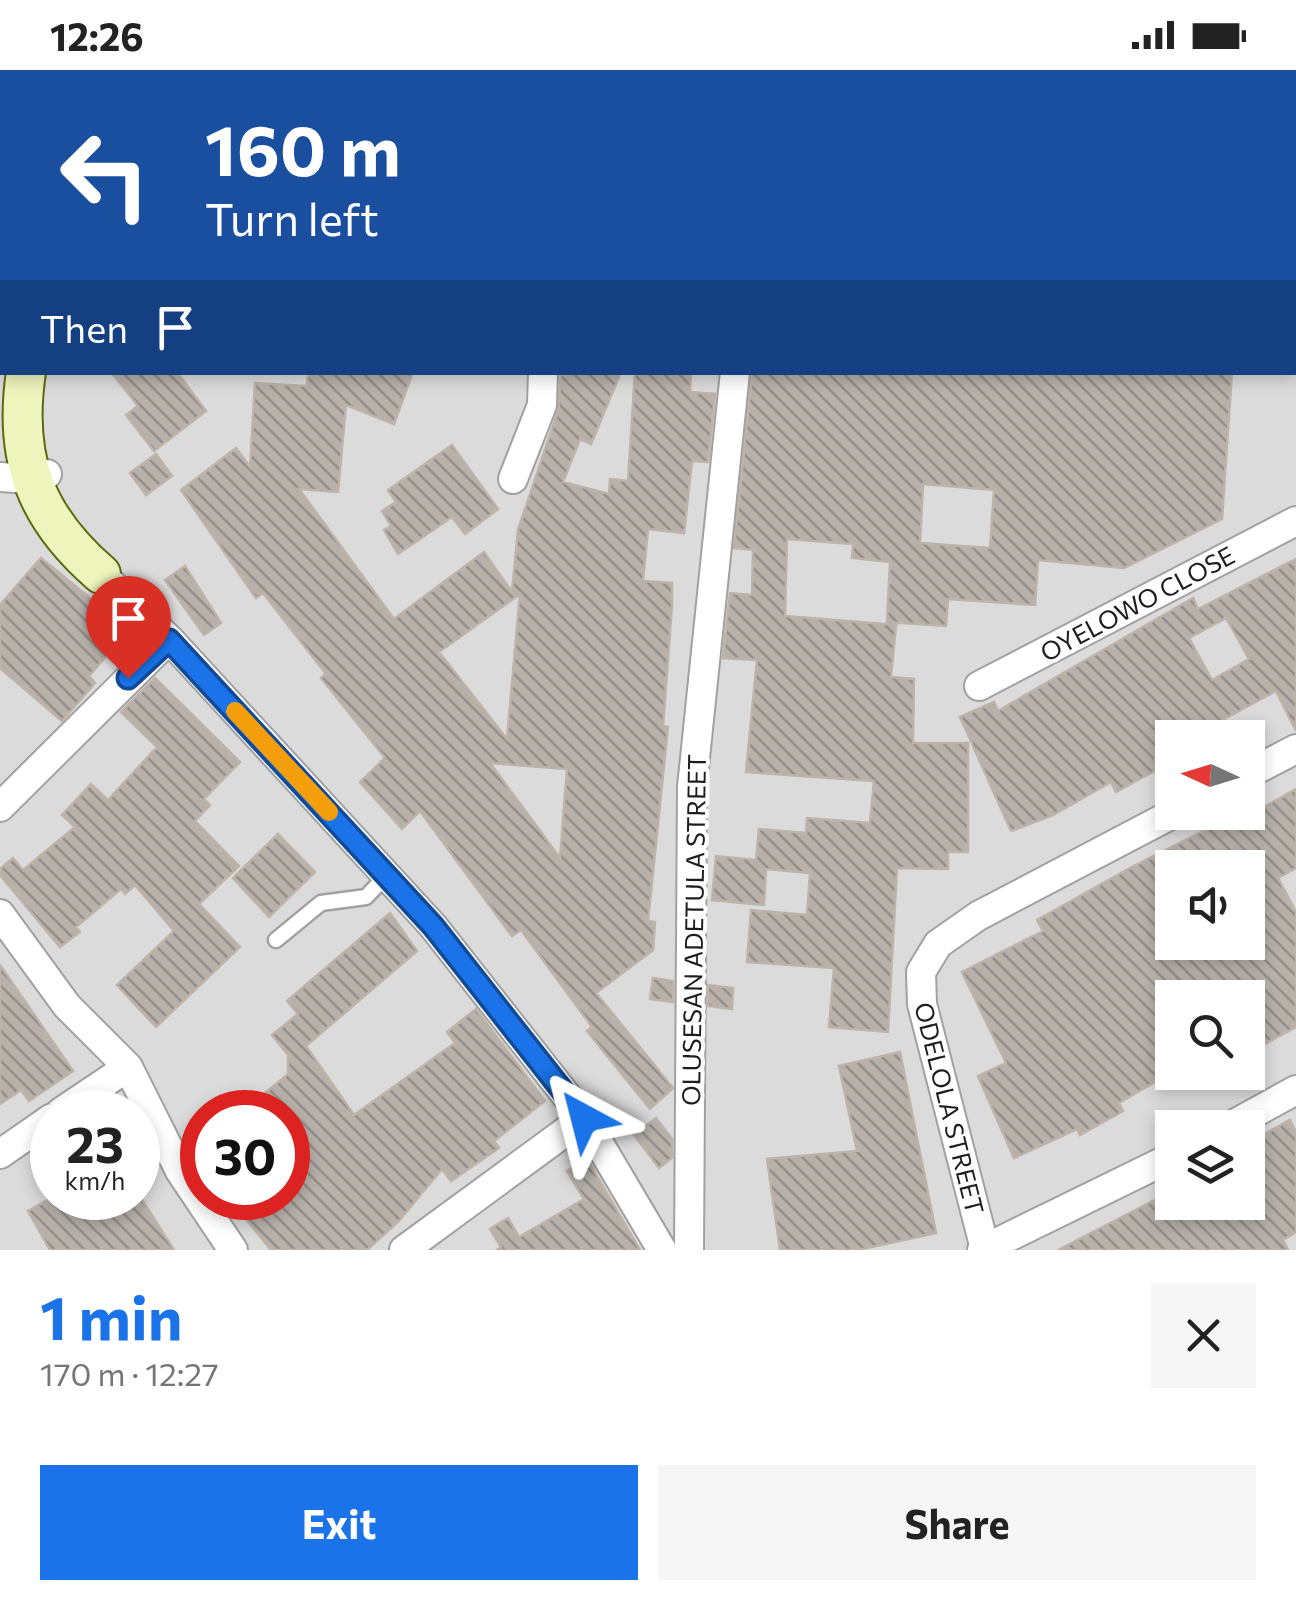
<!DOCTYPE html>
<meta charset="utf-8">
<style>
:root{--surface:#fff;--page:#f6f6f6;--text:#222;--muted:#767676;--accent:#1a73e8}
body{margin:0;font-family:Commissioner,sans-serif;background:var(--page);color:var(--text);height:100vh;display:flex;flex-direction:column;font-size:38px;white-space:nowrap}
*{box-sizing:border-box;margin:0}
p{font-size:32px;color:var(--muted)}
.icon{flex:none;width:55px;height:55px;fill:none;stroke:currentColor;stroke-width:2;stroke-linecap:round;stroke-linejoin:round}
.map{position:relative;height:1180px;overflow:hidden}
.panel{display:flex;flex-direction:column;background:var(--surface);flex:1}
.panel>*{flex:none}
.guide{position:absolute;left:0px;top:0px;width:1298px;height:305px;box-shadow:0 5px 15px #0003;background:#1a4fa0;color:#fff;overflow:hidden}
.needle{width:65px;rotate:274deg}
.controls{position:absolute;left:1155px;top:650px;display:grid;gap:20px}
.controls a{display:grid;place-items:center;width:110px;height:110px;border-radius:0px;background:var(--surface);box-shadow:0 5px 15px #0003;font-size:50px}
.speed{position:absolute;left:30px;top:1020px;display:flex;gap:20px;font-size:50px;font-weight:700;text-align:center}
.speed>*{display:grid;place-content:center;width:130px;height:130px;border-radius:50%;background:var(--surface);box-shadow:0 5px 15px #0003;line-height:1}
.speed small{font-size:25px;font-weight:400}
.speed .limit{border:15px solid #d22;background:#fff;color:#111}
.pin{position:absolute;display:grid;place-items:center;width:85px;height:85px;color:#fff;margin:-102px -42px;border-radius:50% 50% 50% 0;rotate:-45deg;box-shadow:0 0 10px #0007}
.pin .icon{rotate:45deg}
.me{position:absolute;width:110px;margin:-55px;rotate:322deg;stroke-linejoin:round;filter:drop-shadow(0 0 8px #0008)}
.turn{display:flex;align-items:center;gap:35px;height:210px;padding:0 40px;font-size:45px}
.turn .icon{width:130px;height:130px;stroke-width:2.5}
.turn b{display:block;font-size:70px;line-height:85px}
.then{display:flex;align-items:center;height:95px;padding:0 40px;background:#0003;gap:20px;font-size:38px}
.round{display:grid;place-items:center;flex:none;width:105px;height:105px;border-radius:0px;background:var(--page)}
.headline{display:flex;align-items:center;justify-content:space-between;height:170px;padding:0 40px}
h1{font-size:60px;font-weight:700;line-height:75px;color:var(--accent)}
.primary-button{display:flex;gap:20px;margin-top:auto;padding:20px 40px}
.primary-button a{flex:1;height:115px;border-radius:0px;background:var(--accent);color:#fff;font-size:40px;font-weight:700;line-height:115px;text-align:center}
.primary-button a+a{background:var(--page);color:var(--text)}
.status{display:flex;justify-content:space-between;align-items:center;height:70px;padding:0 50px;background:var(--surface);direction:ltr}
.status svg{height:28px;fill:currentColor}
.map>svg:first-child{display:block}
.residential{fill:#dbdbdb;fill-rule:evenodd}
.building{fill:url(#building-back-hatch);stroke:#beb3a8;stroke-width:2.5;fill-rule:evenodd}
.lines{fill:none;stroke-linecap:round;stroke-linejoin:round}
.lane-casing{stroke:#a1a1a1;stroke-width:19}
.street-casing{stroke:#a1a1a1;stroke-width:32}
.secondary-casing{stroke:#5a6b0e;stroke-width:42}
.lane{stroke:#fff;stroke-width:14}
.street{stroke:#fff;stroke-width:28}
.secondary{stroke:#edf4bc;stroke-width:38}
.route-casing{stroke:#114b97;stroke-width:25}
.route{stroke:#1a73e8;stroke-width:18}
.slow{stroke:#f59e0b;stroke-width:18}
.labels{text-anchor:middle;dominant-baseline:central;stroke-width:8;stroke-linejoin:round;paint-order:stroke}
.street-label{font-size:25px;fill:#1d1d1d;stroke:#fff}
</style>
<div class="status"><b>12:26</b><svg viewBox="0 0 49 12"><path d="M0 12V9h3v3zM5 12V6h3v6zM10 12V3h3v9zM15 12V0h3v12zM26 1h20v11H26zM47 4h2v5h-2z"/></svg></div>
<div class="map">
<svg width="1296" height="1180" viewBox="0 0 1296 1180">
<defs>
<pattern id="building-back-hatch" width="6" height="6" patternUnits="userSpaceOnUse" patternTransform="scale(2.5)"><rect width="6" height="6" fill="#b7b1aa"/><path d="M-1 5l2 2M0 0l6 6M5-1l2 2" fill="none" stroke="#948f8a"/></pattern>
</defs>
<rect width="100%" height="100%" fill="#eeebe4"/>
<path class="residential" d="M0 0H1296V1180H0ZM2 2H1295V302H2ZM1172 668H1248V742H1172ZM1172 798H1248V872H1172ZM1172 928H1248V1002H1172ZM52 1042H138V1128H52ZM202 1042H288V1128H202ZM1172 1058H1248V1132H1172Z"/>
<path class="building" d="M111 302H177L206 341 154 381 126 345 138 336Z
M308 302H413L394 354 346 335 338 422 299 419 394 549 484 482 512 522 518 460 558 341 561 302H621L591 374 580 369 563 412 609 424 610 409 628 411 635 302H691L690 322 715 324 708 392 692 391 684 463 648 459 643 511 672 513V535L663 656 668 657 648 851 655 852 653 880 596 923 673 1018 650 1039 587 961 592 957 521 860 512 866 420 741 402 759 360 712 385 688 321 608 326 604 263 523 256 528 181 420 236 378 250 397 255 313 307 316ZM520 524 507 669 439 582ZM490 693 567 699 560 788Z
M752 302H1232L1222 449 1124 498 1038 490 1035 535 948 529 946 556 887 552 890 492 852 488 853 474 787 469 785 546 896 555 891 607 914 609 913 673H968V782H948V799L897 798 888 962 829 957 834 898 747 892 751 840 807 845 810 803 766 799 764 835 712 830 716 786 756 790 759 759 806 763 807 748 870 753 874 711 746 702 757 590 723 588 730 523 752 525 753 480 734 478ZM923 414 994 420 990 478 920 473Z
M452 375 498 439 465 464 452 447 398 484 384 460 391 456 382 441 396 432 388 420Z
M156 384 172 406 146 425 130 403Z
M41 488 129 560 89 606 95 613 62 651 0 598V535Z
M1296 489V661L1276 621 1204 660 1208 668H1172V680L1155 689 1160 698 1116 722 1111 712 1053 745 1011 761 960 647 994 632 998 641 1193 528 1198 539ZM1226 548 1249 589 1212 610 1189 568Z
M185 496 221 553 204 565 165 510Z
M155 608 240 692 204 729 210 735 195 751 239 796 199 834 240 877 156 957 117 915 174 861 135 815 125 824 121 819 76 857 80 862 60 877 0 805V799L13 788 23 800 75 757 62 745 91 714 108 730 157 677 121 642Z
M1296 719V798L1278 808 1296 842V957L1248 983V928H1172V1002L1119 1033 1123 1041 1080 1065 1077 1059 1014 1088 978 1006 1006 993 962 902 1043 861 1037 850 1130 798 1241 742H1255ZM1172 798H1248V872H1172Z
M278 764 315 802 269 847 233 808Z
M390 843 417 881 306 976 354 1045 455 973 447 962 476 939 545 1031 494 1071 499 1078 451 1111 442 1099 398 1152 367 1180H271L229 1128H288V1042H242L288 1004V985L272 965 298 944 287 931Z
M0 895 73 1001 29 1031 21 1020 0 1034Z
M653 908 673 911V932L650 929Z
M708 915 733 918 732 939 708 936Z
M900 982 936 1163 858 1180H780L767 1089 857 1081 839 996Z
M656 1048 672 1069V1088L659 1098 634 1065Z
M1290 1050 1296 1062V1162L1283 1170 1288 1180H1058L1172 1121V1132H1248V1073Z
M587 1089 640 1180H497L501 1177 490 1159 508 1148 519 1167 584 1129 567 1101Z
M51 1128H141L174 1180H50L28 1141Z"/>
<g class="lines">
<g class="lane-casing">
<path id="lane" d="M276 870 321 833 366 827 387 805"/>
</g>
<g class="street-casing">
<path id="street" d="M211 0 221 2
M914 0H953
M1140 0 1141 2
M262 2 266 0
M611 2 612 0
M1295 251H1296
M0 407 30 409 47 404
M513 409 542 335 543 302
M101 504 169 569 433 856 584 1048 662 1180
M979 616 1296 451
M1248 704 1296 679
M0 737 169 569
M0 844 67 936 128 997 180 1101 233 1180
M61 1042 128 997
M1227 1058 1296 1020
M0 1084 52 1048
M985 1179 922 934 921 902 938 874 978 846 1176 742
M404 1180 584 1048
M689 1180 692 717 735 302
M982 1180 1172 1087"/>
</g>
<g class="secondary-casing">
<path id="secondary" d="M1 0 2 50
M52 2 54 0
M26 302C13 389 36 448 101 504"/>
</g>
<use href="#lane" class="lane"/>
<use href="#street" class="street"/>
<use href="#secondary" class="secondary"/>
</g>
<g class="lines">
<g class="route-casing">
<path id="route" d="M128 608 169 570 433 856 584 1048"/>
</g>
<use href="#route" class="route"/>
<path class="slow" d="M235 641 329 742"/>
</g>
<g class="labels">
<g class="street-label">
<text transform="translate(1137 533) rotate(-28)">OYELOWO CLOSE</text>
<text transform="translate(693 860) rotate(-89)">OLUSESAN ADETULA STREET</text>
<text transform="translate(950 1038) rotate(76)">ODELOLA STREET</text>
</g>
</g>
</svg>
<div class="controls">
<a><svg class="needle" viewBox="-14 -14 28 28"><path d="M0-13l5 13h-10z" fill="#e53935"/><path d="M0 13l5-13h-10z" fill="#767676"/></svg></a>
<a><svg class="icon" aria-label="sound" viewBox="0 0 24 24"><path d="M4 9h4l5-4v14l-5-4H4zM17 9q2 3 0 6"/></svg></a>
<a><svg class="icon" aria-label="search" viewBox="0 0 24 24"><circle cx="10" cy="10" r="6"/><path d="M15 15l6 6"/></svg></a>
<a><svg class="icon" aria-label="layers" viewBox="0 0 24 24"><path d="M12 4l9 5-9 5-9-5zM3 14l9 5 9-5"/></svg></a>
</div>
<div class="speed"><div>23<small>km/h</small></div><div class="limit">30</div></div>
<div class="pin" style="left:128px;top:608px;background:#d93025"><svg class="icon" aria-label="arrive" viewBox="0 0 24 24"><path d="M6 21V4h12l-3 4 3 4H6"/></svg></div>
<svg class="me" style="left:584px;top:1048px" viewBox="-20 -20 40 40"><path d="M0-17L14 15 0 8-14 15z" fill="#1a73e8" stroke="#fff" stroke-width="4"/></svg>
<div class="guide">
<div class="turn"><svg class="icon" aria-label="left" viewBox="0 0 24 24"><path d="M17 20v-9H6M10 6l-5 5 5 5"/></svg><div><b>160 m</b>Turn left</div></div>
<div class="then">Then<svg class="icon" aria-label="arrive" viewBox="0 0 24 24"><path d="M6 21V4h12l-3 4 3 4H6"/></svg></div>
</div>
</div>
<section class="panel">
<div class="headline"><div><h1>1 min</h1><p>170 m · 12:27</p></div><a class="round"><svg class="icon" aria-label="close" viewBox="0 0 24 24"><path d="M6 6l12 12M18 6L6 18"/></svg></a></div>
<div class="primary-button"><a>Exit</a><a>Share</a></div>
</section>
